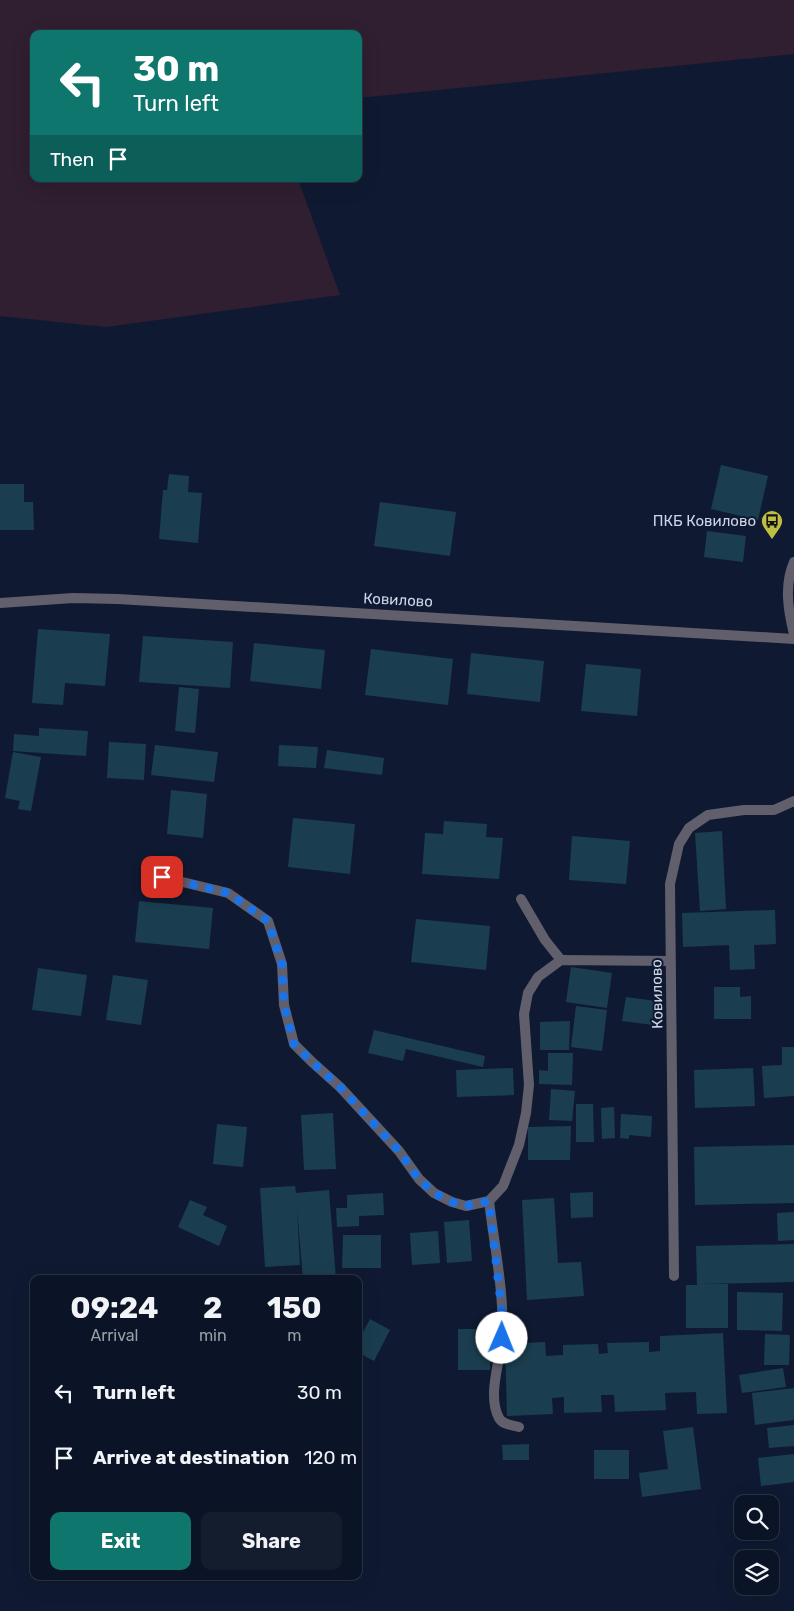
<!DOCTYPE html>
<meta charset="utf-8">
<style>
:root{--surface:#0b1426;--page:#141d2e;--text:#f1f3f6;--muted:#9a9ea7;--line:#2b3343;--accent:#0f766e}
body{margin:0;font-family:Rubik,sans-serif;background:var(--page);color:var(--text);height:100vh;display:flex;flex-direction:column;font-size:19px;white-space:nowrap}
*{box-sizing:border-box;margin:0}
p{font-size:16px;color:var(--muted)}
.icon{flex:none;width:28px;height:28px;fill:none;stroke:currentColor;stroke-width:2;stroke-linecap:round;stroke-linejoin:round}
.map{position:relative;flex:1;overflow:hidden}
.panel{position:absolute;left:30px;top:1275px;width:332px;height:305px;display:flex;flex-direction:column;background:var(--surface);border-radius:10px;box-shadow:0 5px 20px #0002,0 0 0 1px var(--line)}
.panel>*{flex:none}
.banner{position:absolute;left:30px;top:30px;width:332px;height:152px;border-radius:10px;box-shadow:0 5px 20px #0002,0 0 0 1px var(--line);background:#0f766e;color:#fff;overflow:hidden}
.tools{position:absolute;left:734px;top:1495px;display:grid;gap:10px}
.tools a{display:grid;place-items:center;width:45px;height:45px;border-radius:10px;background:var(--surface);box-shadow:0 5px 20px #0002,0 0 0 1px var(--line);font-size:25px}
.pin{position:absolute;display:grid;place-items:center;width:42px;height:42px;color:#fff;margin:-21px;border-radius:10px;box-shadow:0 2px 8px #0006}
.me{position:absolute;width:55px;margin:-28px;rotate:1deg;stroke-linejoin:round;filter:drop-shadow(0 0 4px #0008)}
.turn{display:flex;align-items:center;gap:18px;height:105px;padding:0 20px;font-size:22px}
.turn .icon{width:65px;height:65px;stroke-width:2.5}
.turn b{display:block;font-size:35px;line-height:42px}
.then{display:flex;align-items:center;height:48px;padding:0 20px;background:#0003;gap:10px;font-size:19px}
.eta{display:flex;justify-content:space-evenly;align-items:center;height:85px;text-align:center}
.eta b{font-size:30px;font-weight:700;line-height:35px}
.primary-button{display:flex;gap:10px;margin-top:auto;padding:10px 20px}
.primary-button a{flex:1;height:58px;border-radius:10px;background:var(--accent);color:#fff;font-size:20px;font-weight:700;line-height:58px;text-align:center}
.primary-button a+a{background:var(--page);color:var(--text)}
ul{padding:0;list-style:none}
li{display:flex;align-items:center;gap:15px;height:65px;padding:0 20px}
li div{flex:1}
li b{display:block;font-size:19px}
li em{font-style:normal}
.map>svg:first-child{display:block}
.green{fill:#301e31}
.building{fill:#1a3e4f}
.lines{fill:none;stroke-linecap:round;stroke-linejoin:round}
.service{stroke:#615f6c;stroke-width:10}
.minor{stroke:#615f6c;stroke-width:10}
.route{stroke:#1a73e8;stroke-width:9;stroke-dasharray:0 16.2}
.labels{text-anchor:middle;dominant-baseline:central;stroke-width:4;stroke-linejoin:round;paint-order:stroke}
.poi-label{font-size:15px;fill:#ccd5e5;stroke:#0f1a32;text-anchor:end}
.street-label{font-size:15px;fill:#ccd5e5;stroke:#0f1a32}
</style>
<div class="map">
<svg width="794" height="1611" viewBox="0 0 794 1611">
<rect width="100%" height="100%" fill="#0f1a32"/>
<path class="green" d="M0 0H794V54L359 98V34H34V179H298L340 295 106 327 0 316Z"/>
<path class="building" d="M721 465 768 476 758 520 711 509Z
M169 474 189 476 188 492 202 493 198 543 159 539 163 490H167Z
M0 484H24V502H33L34 530H0Z
M380 502 456 512 450 556 374 546Z
M707 531 746 536 743 562 704 557Z
M38 629 110 634 105 686 65 683 63 705 32 703Z
M143 636 233 642 230 688 139 682Z
M254 643 325 650 321 689 250 681Z
M371 649 453 659 448 705 365 695Z
M471 653 544 661 540 702 467 694Z
M586 664 641 669 637 716 581 711Z
M179 687 199 689 195 733 175 731Z
M39 728 88 731 86 756 13 751 14 734 39 736Z
M109 742 146 744 144 780 107 778Z
M155 745 218 752 214 782 151 775Z
M279 745 318 747 316 768 278 766Z
M327 750 384 758 382 775 324 768Z
M13 752 41 757 31 811 18 809 20 801 5 798Z
M171 790 207 794 203 838 167 834Z
M293 818 355 824 350 874 288 867Z
M444 821 487 824 486 837 503 838 499 879 422 874 425 833 443 834Z
M722 831 726 909 700 911 695 833Z
M572 836 630 841 626 884 569 880Z
M139 901 213 908 209 949 135 942Z
M775 910 776 944 754 945 755 969 730 970 729 945 683 947 682 913Z
M416 919 490 926 486 970 411 962Z
M571 967 612 973 607 1008 566 1002Z
M38 968 87 975 81 1016 32 1010Z
M113 975 148 980 141 1025 106 1020Z
M714 987H740V997L751 996V1019H714Z
M626 997 656 1001 653 1025 622 1021Z
M576 1006 607 1010 602 1051 571 1047Z
M570 1021 569 1050H540V1022Z
M374 1030 485 1056 483 1067 406 1049 403 1061 368 1053Z
M782 1047H794V1096L764 1098 762 1066 782 1065Z
M548 1053H573L572 1085 539 1084V1070L548 1071Z
M513 1068 514 1095 457 1097 456 1070Z
M753 1068 755 1106 695 1108 694 1070Z
M551 1089 575 1091 572 1121 549 1120Z
M576 1104H593L594 1142H576Z
M614 1107 615 1138 602 1139 601 1108Z
M333 1113 336 1169 304 1170 301 1115Z
M621 1114 652 1116 651 1137 629 1135V1139L620 1138Z
M217 1124 247 1127 243 1167 213 1164Z
M571 1126 570 1160H528V1127Z
M794 1145V1203L695 1205 694 1147Z
M295 1186 296 1193 329 1190 336 1279H303L297 1209 300 1265 265 1267 260 1188Z
M593 1192V1217L571 1218 570 1193Z
M383 1193 384 1215 359 1216V1226L337 1227 336 1208H347V1195Z
M554 1198 558 1263 581 1262 584 1296 527 1300 522 1200Z
M190 1200 207 1207 203 1215 227 1226 219 1246 178 1227Z
M794 1212V1240L778 1241 777 1213Z
M469 1220 472 1261 447 1263 444 1222Z
M438 1231 440 1263 412 1265 410 1233Z
M343 1235H381V1268H342Z
M794 1244V1282L700 1284H728V1328H686V1285H697L696 1246Z
M737 1292 783 1293 782 1331 737 1330Z
M370 1319 390 1330 374 1361 359 1353V1339Z
M458 1329H497L496 1348H490V1370H458Z
M723 1333 727 1413 697 1414 696 1392 665 1393 666 1410 615 1412 614 1395H601L602 1412 564 1413V1397L552 1398 553 1414 507 1416 505 1344 545 1342 546 1356 563 1355V1345L598 1344 599 1354 608 1353 607 1343 649 1342V1352L660 1351V1336Z
M765 1334 790 1335 789 1365H764Z
M783 1368 786 1387 742 1393 739 1375Z
M794 1388V1420L755 1425 752 1393Z
M794 1425V1446L769 1448 767 1428Z
M693 1427 701 1489 642 1497 639 1473 668 1469 663 1431Z
M529 1444V1460H503L502 1445Z
M594 1450H629V1479H594Z
M794 1454V1482L761 1486 758 1458Z"/>
<g class="lines">
<path class="service" d="M794 562C784 585 788 610 794 634
M521 899 545 940 561 960
M489 1201C494 1244 505 1296 502 1338 500 1362 487 1396 499 1418 503 1425 512 1425 519 1427"/>
<path class="minor" d="M0 603 73 598 118 599 794 639
M162 877 228 893 268 921 282 964 284 1005 294 1044 312 1062 340 1087 399 1151 419 1179 434 1193 452 1202 466 1206 489 1201 503 1186 519 1145 526 1113 529 1085 524 1014 528 993 538 977 561 960 671 961
M674 1276 670 884 679 844 689 828 708 815 744 810H774L794 801"/>
</g>
<g class="lines">
<path class="route" d="M162 877 228 893 268 921 282 964 284 1005 294 1044 312 1062 340 1087 399 1151 418 1178 434 1193 452 1202 466 1206 489 1201 502 1312V1338"/>
</g>
<defs>
<g id="bus-pin" transform="scale(1.125)"><path d="M0 17L-7.5 6A9.5 9.5 0 1 1 7.5 6Z" fill="#bebf42" stroke="#0f1a32"/><path d="M-5-6H5V4H4V6H2V4H-2V6H-4V4H-5ZM-3.5-4V0h7V-4ZM-3.5 1.2v1.5H-2V1.2ZM2 1.2v1.5H3.5V1.2Z" fill="#111"/></g>
</defs>
<g fill-rule="evenodd">
<use href="#bus-pin" x="772" y="521"/>
</g>
<g class="labels">
<g class="poi-label">
<text x="756" y="521">ПКБ Ковилово</text>
</g>
<g class="street-label">
<text transform="translate(398 600) rotate(3)">Ковилово</text>
<text transform="translate(657 994) rotate(-91)">Ковилово</text>
</g>
</g>
</svg>
<div class="tools">
<a><svg class="icon" aria-label="search" viewBox="0 0 24 24"><circle cx="10" cy="10" r="6"/><path d="M15 15l6 6"/></svg></a>
<a><svg class="icon" aria-label="layers" viewBox="0 0 24 24"><path d="M12 4l9 5-9 5-9-5zM3 14l9 5 9-5"/></svg></a>
</div>
<div class="pin" style="left:162px;top:877px;background:#d93025"><svg class="icon" aria-label="arrive" viewBox="0 0 24 24"><path d="M6 21V4h12l-3 4 3 4H6"/></svg></div>
<svg class="me" style="left:502px;top:1338px" viewBox="-20 -20 40 40"><circle r="19" fill="#fff"/><path d="M0-13L10 11 0 6-10 11z" fill="#1a73e8"/></svg>
<div class="banner">
<div class="turn"><svg class="icon" aria-label="left" viewBox="0 0 24 24"><path d="M17 20v-9H6M10 6l-5 5 5 5"/></svg><div><b>30 m</b>Turn left</div></div>
<div class="then">Then<svg class="icon" aria-label="arrive" viewBox="0 0 24 24"><path d="M6 21V4h12l-3 4 3 4H6"/></svg></div>
</div>
<section class="panel">
<div class="eta">
<div><b>09:24</b><p>Arrival</p></div>
<div><b>2</b><p>min</p></div>
<div><b>150</b><p>m</p></div>
</div>
<ul>
<li><svg class="icon" aria-label="left" viewBox="0 0 24 24"><path d="M17 20v-9H6M10 6l-5 5 5 5"/></svg><div><b>Turn left</b></div><em>30 m</em></li>
<li><svg class="icon" aria-label="arrive" viewBox="0 0 24 24"><path d="M6 21V4h12l-3 4 3 4H6"/></svg><div><b>Arrive at destination</b></div><em>120 m</em></li>
</ul>
<div class="primary-button"><a>Exit</a><a>Share</a></div>
</section>
</div>
